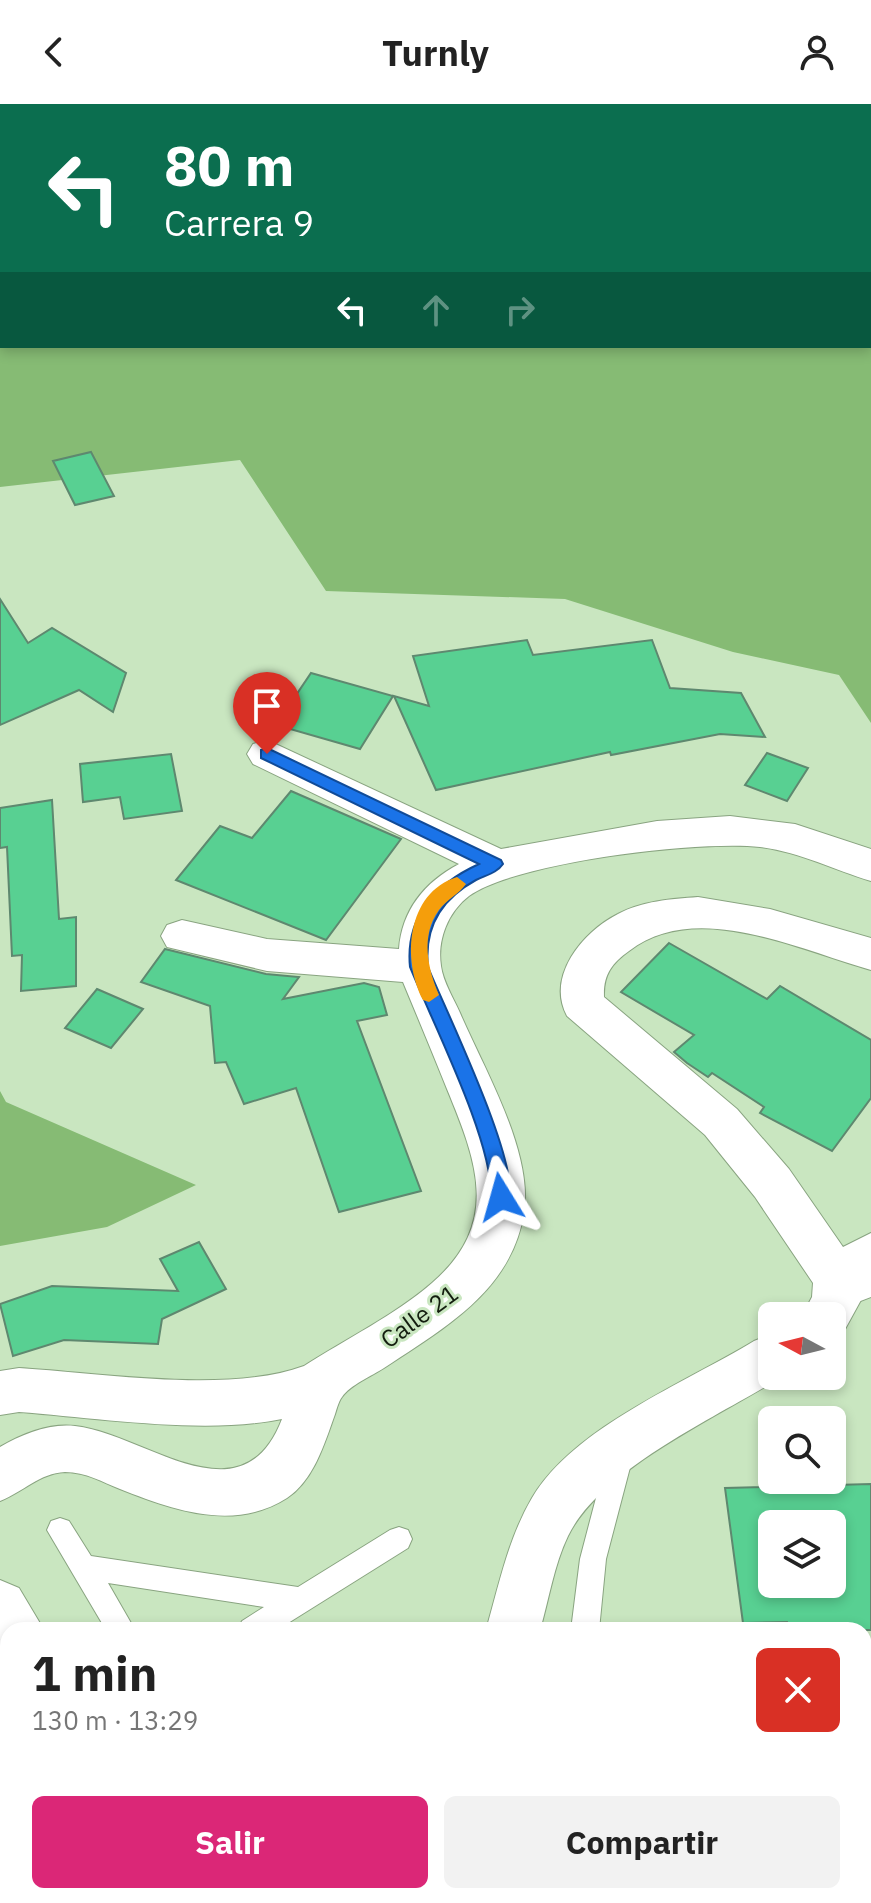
<!DOCTYPE html>
<html lang="es">
<meta charset="utf-8">
<style>
:root{--surface:#fff;--page:#f2f2f2;--text:#222;--muted:#767676;--accent:#db2777}
body{margin:0;font-family:"IBM Plex Sans",sans-serif;background:var(--page);color:var(--text);height:100vh;display:flex;flex-direction:column;font-size:30px;white-space:nowrap}
*{box-sizing:border-box;margin:0}
p{font-size:26px;color:var(--muted)}
.icon{flex:none;width:44px;height:44px;fill:none;stroke:currentColor;stroke-width:2;stroke-linecap:round;stroke-linejoin:round}
.map{position:relative;flex:1;overflow:hidden}
.sheet{position:absolute;left:0px;top:1518px;width:872px;height:282px;display:flex;flex-direction:column;background:var(--surface);border-radius:24px 24px 0 0;box-shadow:0 4px 12px #0003}
.sheet>*{flex:none}
.top-card{position:absolute;left:0px;top:0px;width:872px;height:244px;box-shadow:0 4px 12px #0003;background:#0b6e4f;color:#fff;overflow:hidden}
.needle{width:52px;rotate:277deg}
.tools{position:absolute;left:758px;top:1198px;display:grid;gap:16px}
.tools a{display:grid;place-items:center;width:88px;height:88px;border-radius:12px;background:var(--surface);box-shadow:0 4px 12px #0003;font-size:40px}
.pin{position:absolute;display:grid;place-items:center;width:68px;height:68px;color:#fff;margin:-82px -34px;border-radius:50% 50% 50% 0;rotate:-45deg;box-shadow:0 0 8px #0007}
.pin .icon{rotate:45deg}
.me{position:absolute;width:88px;margin:-44px;rotate:352deg;stroke-linejoin:round;filter:drop-shadow(0 0 6px #0008)}
.turn{display:flex;align-items:center;gap:28px;height:168px;padding:0 32px;font-size:36px}
.turn .icon{width:104px;height:104px;stroke-width:2.5}
.turn b{display:block;font-size:56px;line-height:68px}
.lanes{display:flex;align-items:center;height:76px;padding:0 32px;background:#0003;justify-content:center;gap:40px;direction:ltr}
.lanes .off{opacity:.35}
.round{display:grid;place-items:center;flex:none;width:84px;height:84px;border-radius:12px;background:var(--page)}
.summary{display:flex;align-items:center;justify-content:space-between;height:136px;padding:0 32px}
h1{font-size:48px;font-weight:800;line-height:60px}
.cta{display:flex;gap:16px;margin-top:auto;padding:16px 32px}
.cta a{flex:1;height:92px;border-radius:12px;background:var(--accent);color:#fff;font-size:32px;font-weight:800;line-height:92px;text-align:center}
.cta a+a{background:var(--page);color:var(--text)}
header{display:flex;justify-content:space-between;align-items:center;height:104px;padding:0 32px;background:var(--surface);font-size:36px;font-weight:800}
.map>svg:first-child{display:block}
.green{fill:#86bb74;fill-rule:evenodd}
.building{fill:#58d092;stroke:#5e886f;stroke-width:2;fill-rule:evenodd}
.lines{fill:none;stroke-linecap:round;stroke-linejoin:round}
.lane-casing{stroke:#89a480;stroke-width:2}
.street-casing{stroke:#89a480;stroke-width:2}
.lane{fill:#fff;fill-rule:evenodd}
.street{fill:#fff;fill-rule:evenodd}
.route{fill:#1a73e8;stroke:#114b97;stroke-width:2}
.slow{fill:#f59e0b}
.labels{text-anchor:middle;dominant-baseline:central;stroke-width:6;stroke-linejoin:round;paint-order:stroke}
.street-label{font-size:24px;fill:#131d0f;stroke:#c9e6c0}
</style>
<header><svg class="icon" aria-label="back" viewBox="0 0 24 24"><path d="M15 5l-7 7 7 7"/></svg>Turnly<svg class="icon" aria-label="person" viewBox="0 0 24 24"><circle cx="12" cy="8" r="4"/><path d="M4 21q1-7 8-7t8 7"/></svg></header>
<div class="map">
<svg width="871" height="1799" viewBox="0 0 871 1799">
<rect width="100%" height="100%" fill="#c9e6c0"/>
<path class="green" d="M0 0H871V619L839 571 733 548 565 495 326 487 240 356 0 383ZM2 2H870V242H2Z
M0 987 6 998 196 1081 107 1123 0 1142Z"/>
<path class="building" d="M91 348 114 392 75 401 53 357Z
M0 495 28 539 52 524 126 569 113 608 79 586 0 621Z
M527 536 533 551 652 536 670 584 741 589 765 633 720 630 611 651 610 648 436 686 394 592 429 602 413 552Z
M311 569 393 592 360 645 276 621Z
M767 649 808 664 787 697 745 681Z
M171 650 182 707 124 715 120 693 83 698 80 660Z
M291 687 401 735 326 836 176 776 220 722 252 734Z
M52 696 59 815 76 813V882L21 887 22 851 12 852 7 743 0 744V704Z
M669 839 767 895 780 882 871 936V994L832 1047 760 1009 764 1003 712 969 708 973 687 959 674 948 694 931 621 888Z
M165 845 266 870 299 873 283 895 364 879 379 883 387 911 357 917 421 1087 339 1108 296 984 244 1000 226 958 215 959 210 902 141 878Z
M97 885 143 905 111 944 65 924Z
M199 1138 226 1185 162 1215 158 1240 64 1236 13 1252 0 1200 52 1182 178 1187 160 1155Z
M871 1380V1526H788L787 1518 743 1519 725 1384ZM772 1420H832V1480H772Z"/>
<g class="lines">
<g class="lane-casing">
<path id="lane" d="M871 1172V1193L837 1206 828 1202 825 1195 828 1188Z
M620 1340 629 1344 633 1352 606 1455 599 1526H571L580 1455 607 1352 611 1344Z
M60 1414 69 1417 91 1452 298 1483 390 1426 399 1423 408 1426 412 1435 408 1444 277 1526H238L242 1517 264 1503 108 1479 135 1526H106L47 1426 51 1417Z
M707 1792H737L740 1799H710Z"/>
</g>
<g class="street-casing">
<path id="street" d="M0 23 2 24V44L0 43Z
M0 172H2V190H0Z
M267 636 501 745 657 717 730 712 795 720 871 745V777C834 766 800 748 760 743 701 736 516 758 469 792 448 808 437 836 441 862 443 878 454 895 460 909 484 965 533 1047 524 1108 512 1187 444 1224 384 1264 372 1272 350 1281 342 1293 338 1298 336 1308 334 1313 324 1341 313 1377 287 1394 234 1428 173 1406 120 1385 102 1378 86 1368 65 1368 40 1369 23 1388 0 1397V1343C22 1330 50 1319 75 1322 144 1329 242 1420 282 1315 205 1331 99 1314 19 1308L0 1311V1267L19 1264C102 1269 228 1290 304 1262 346 1235 395 1211 432 1179 501 1119 477 1058 447 985 433 950 418 914 403 878L267 867 167 843 161 832 167 821 182 816 267 835 399 845C402 806 425 778 459 760L253 660 247 650 253 640Z
M698 793 770 805 871 834V866C799 846 696 795 629 847 612 859 603 871 604 893L737 1005 789 1065 843 1143 871 1129V1178L862 1185 861 1196 844 1227 832 1232V1212H802L812 1193 813 1179 755 1093 705 1031 567 912C546 873 582 828 618 810 642 797 671 795 698 793Z
M772 1230V1272H783C720 1312 601 1364 568 1432 554 1461 549 1495 540 1526H486C499 1481 508 1435 532 1394 574 1323 685 1279 754 1237Z
M0 1476 19 1484 44 1526H8V1549L0 1546Z
M202 1792H265L268 1799H205Z
M505 1792H565L568 1799H508Z"/>
</g>
<use href="#lane" class="lane"/>
<use href="#street" class="street"/>
</g>
<path class="route" d="M267 644 501 756 503 760C497 769 486 771 476 776 441 795 424 824 428 863 444 903 524 1066 508 1099L501 1101 491 1093C493 1037 433 920 410 863 405 813 435 780 479 760L261 654V646Z"/>
<path class="slow" d="M457 773 466 780C459 790 446 796 439 806 420 832 428 865 439 891L429 898 423 896C402 856 406 789 457 773Z"/>
<g class="labels">
<g class="street-label">
<text transform="translate(419 1212) rotate(-36)">Calle 21</text>
</g>
</g>
</svg>
<div class="tools">
<a><svg class="needle" viewBox="-14 -14 28 28"><path d="M0-13l5 13h-10z" fill="#e53935"/><path d="M0 13l5-13h-10z" fill="#767676"/></svg></a>
<a><svg class="icon" aria-label="search" viewBox="0 0 24 24"><circle cx="10" cy="10" r="6"/><path d="M15 15l6 6"/></svg></a>
<a><svg class="icon" aria-label="layers" viewBox="0 0 24 24"><path d="M12 4l9 5-9 5-9-5zM3 14l9 5 9-5"/></svg></a>
</div>
<div class="pin" style="left:267px;top:650px;background:#d93025"><svg class="icon" aria-label="arrive" viewBox="0 0 24 24"><path d="M6 21V4h12l-3 4 3 4H6"/></svg></div>
<svg class="me" style="left:501px;top:1093px" viewBox="-20 -20 40 40"><path d="M0-17L14 15 0 8-14 15z" fill="#1a73e8" stroke="#fff" stroke-width="4"/></svg>
<div class="top-card">
<div class="turn"><svg class="icon" aria-label="left" viewBox="0 0 24 24"><path d="M17 20v-9H6M10 6l-5 5 5 5"/></svg><div><b>80 m</b>Carrera 9</div></div>
<div class="lanes"><svg class="icon" aria-label="left" viewBox="0 0 24 24"><path d="M17 20v-9H6M10 6l-5 5 5 5"/></svg><svg class="icon off" aria-label="ahead" viewBox="0 0 24 24"><path d="M12 20V5M6 11l6-6 6 6"/></svg><svg class="icon off" aria-label="right" viewBox="0 0 24 24"><path d="M7 20v-9h11M14 6l5 5-5 5"/></svg></div>
</div>
<section class="sheet">
<div class="summary"><div><h1>1 min</h1><p>130 m · 13:29</p></div><a class="round" style="background:#d93025;color:#fff"><svg class="icon" aria-label="close" viewBox="0 0 24 24"><path d="M6 6l12 12M18 6L6 18"/></svg></a></div>
<div class="cta"><a>Salir</a><a>Compartir</a></div>
</section>
</div>
